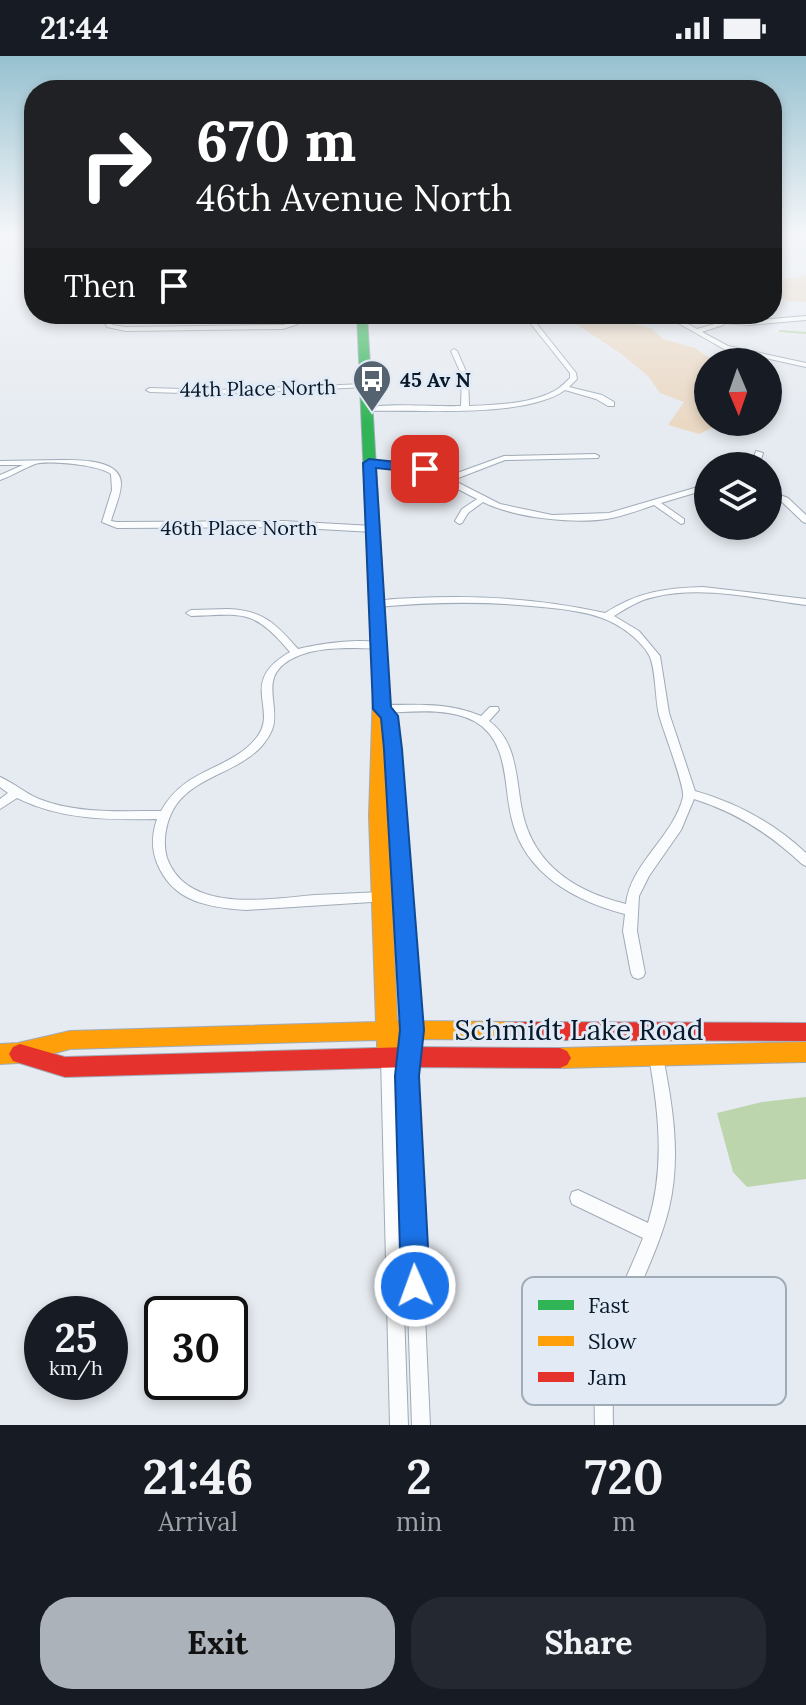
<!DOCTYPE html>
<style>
:root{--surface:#171b24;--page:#242831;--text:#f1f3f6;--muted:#9ea1a6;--accent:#abb2ba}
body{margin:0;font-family:Lora,serif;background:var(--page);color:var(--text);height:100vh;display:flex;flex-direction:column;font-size:30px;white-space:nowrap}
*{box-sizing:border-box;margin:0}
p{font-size:26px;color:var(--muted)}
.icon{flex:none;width:44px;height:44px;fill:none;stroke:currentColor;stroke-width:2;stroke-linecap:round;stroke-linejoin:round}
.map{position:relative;height:1369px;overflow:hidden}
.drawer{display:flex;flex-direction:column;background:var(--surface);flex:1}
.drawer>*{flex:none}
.guide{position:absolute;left:24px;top:24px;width:758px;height:244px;border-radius:32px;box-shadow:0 4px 12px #0003;background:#202124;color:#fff;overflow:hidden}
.needle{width:52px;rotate:178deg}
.buttons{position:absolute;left:694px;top:292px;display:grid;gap:16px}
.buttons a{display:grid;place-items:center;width:88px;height:88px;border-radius:50%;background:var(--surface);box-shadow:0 4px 12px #0003;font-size:40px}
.speed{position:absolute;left:24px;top:1240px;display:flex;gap:16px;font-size:40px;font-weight:700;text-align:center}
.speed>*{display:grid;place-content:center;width:104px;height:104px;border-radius:50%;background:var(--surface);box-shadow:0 4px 12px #0003;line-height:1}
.speed small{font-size:20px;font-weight:400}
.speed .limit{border:4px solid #111;border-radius:12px;background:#fff;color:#111}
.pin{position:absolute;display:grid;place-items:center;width:68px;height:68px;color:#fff;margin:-34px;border-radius:16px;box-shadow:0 4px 12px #0006}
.me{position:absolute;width:88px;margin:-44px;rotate:358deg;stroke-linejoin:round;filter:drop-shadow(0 0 6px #0008)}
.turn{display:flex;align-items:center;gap:28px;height:168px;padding:0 40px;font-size:36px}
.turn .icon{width:104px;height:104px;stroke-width:2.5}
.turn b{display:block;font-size:56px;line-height:68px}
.then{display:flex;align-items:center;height:76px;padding:0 40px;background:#0003;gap:16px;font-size:30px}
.eta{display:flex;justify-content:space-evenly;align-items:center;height:136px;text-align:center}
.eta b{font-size:48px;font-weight:700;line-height:56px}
.button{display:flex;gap:16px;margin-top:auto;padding:16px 40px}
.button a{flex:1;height:92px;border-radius:32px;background:var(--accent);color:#111;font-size:32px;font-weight:700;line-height:92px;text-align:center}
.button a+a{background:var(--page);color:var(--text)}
.status{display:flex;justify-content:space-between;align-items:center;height:56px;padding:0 40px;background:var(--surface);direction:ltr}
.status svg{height:22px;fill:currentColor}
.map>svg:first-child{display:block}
.green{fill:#ead8c3}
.water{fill:#bdd5ac}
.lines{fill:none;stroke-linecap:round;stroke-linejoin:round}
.stream{stroke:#bdd5ac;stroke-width:2}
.street-casing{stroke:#a0abb7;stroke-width:2}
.fast-casing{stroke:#a0abb7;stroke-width:2}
.slow-casing{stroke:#a0abb7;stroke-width:2}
.jam-casing{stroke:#a0abb7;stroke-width:2}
.street{fill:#fbfcfd;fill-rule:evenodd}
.fast{fill:#30b455;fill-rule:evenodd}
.slow{fill:#ff9f0a;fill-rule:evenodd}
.jam{fill:#e5322d;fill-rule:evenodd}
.route{fill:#1a73e8;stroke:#114b97;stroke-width:2}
.labels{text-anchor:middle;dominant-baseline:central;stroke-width:6;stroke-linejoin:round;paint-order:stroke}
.far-poi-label{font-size:20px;font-weight:bold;fill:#07192b;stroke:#e1eaf5;text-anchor:start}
.far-street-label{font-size:20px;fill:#07192b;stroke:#e1eaf5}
.near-street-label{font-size:28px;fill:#07192b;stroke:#e1eaf5}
.key{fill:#e1eaf5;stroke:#a0abb8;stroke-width:2}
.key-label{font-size:22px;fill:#07192b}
</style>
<div class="status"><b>21:44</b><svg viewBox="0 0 49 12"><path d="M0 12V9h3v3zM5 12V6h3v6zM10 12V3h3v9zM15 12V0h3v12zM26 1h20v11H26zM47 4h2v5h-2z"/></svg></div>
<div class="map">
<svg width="806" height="1369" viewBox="0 0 806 1369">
<rect width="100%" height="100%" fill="#e6ebf1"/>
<path class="green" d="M806 219V246L787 245 772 229V225Z
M589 259 651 272 663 283 695 292 715 306H708V366H724L699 378 668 369 684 346 660 337 648 320 620 297 573 266Z"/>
<path class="water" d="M806 1041V1123L747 1131 733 1116 717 1057 762 1046Z"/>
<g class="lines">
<path class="stream" d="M780 275 806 277"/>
<g class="street-casing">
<path id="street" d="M105 258H111L109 262 112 269 126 271 283 269 293 266 295 258H301L298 268 283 273 126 275 107 271 103 262Z
M523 258H529L576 317 577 323 569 331 602 339 614 346V350H608L596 343 565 334C525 363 417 353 367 355L363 353C382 346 438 351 461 350L462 320 451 295 454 293 457 295 468 320 469 350C496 349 531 348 556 334 561 331 566 326 570 322V317Z
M662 258H670L697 273 718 267 721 260 724 258 727 260 726 263 748 265 806 260V264L748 269 725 267 723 269 702 276 728 290 806 307V311L724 293Z
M365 328 369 330 367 331 215 338 150 336 146 334 150 332 215 334Z
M756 395 763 397 759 410H751Z
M595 398 599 400 598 402 505 404 453 424 500 448 552 459 609 457 708 428V433L661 447 684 463V467L681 468 654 449C640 454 626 459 612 462 577 469 515 462 483 446L468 457 462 467 459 468 455 465 462 453 477 443 423 415 369 409 365 407 369 405 425 411 446 421 504 400Z
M61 404C78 404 120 403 121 427 121 440 114 453 111 465L117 466 283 465 373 470 377 473 373 476 283 471 117 472 102 466 112 434 111 418C98 409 50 404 35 408 24 412 12 420 0 424V419L23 409H0V405Z
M768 434 788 442 806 459V467L803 466 782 446 768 439Z
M703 531 806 543V549C757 543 703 529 654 541 639 544 627 552 614 560L639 575 660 600 669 657 695 735C737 747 774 767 806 797V810L802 808C770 778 736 756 694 743L681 774 649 820 639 840 637 875 645 917 643 921 638 923 633 921 631 917 623 875 625 858C575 845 525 818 512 764 503 730 510 685 474 665 447 651 411 656 382 657L377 653 382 649C416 649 449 646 481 660L490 651H498L499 654 489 665C516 684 516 719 521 749 530 806 572 835 626 848 630 808 674 780 683 741 685 730 663 674 659 659 655 643 656 612 649 599 640 583 619 568 602 562 583 555 561 553 542 551 487 545 432 546 377 551L372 548C383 542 401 543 414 542 479 539 543 543 605 557 638 536 665 532 703 531Z
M228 553C263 554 276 568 298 593 317 588 369 580 384 589 376 594 365 592 355 592 332 592 303 593 284 608 262 625 279 649 273 671 271 678 266 685 261 691 236 717 197 720 176 749 166 764 162 785 167 802 187 858 269 843 315 839 337 838 360 837 382 836L387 837 388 841 387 845 246 854C207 851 173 846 157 807 151 792 152 778 157 763 108 764 62 764 17 742L0 753V743L8 737 0 731V721C14 727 25 737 39 743 77 758 121 755 161 755 186 710 231 715 257 681 279 653 237 626 290 596 253 553 245 558 191 560L186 557 191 554Z
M388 994 393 996 395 1001 408 1369H390L381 1001 383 996Z
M410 994 415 996 417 1001 414 1020 430 1369H412L400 1020 405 996Z
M656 994 661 996 663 1001C673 1051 681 1102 669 1152 659 1194 637 1232 624 1272 614 1304 612 1336 613 1369H595C594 1340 595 1310 603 1282 613 1247 630 1215 643 1182L572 1148 570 1142 572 1136 578 1134 648 1167C665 1112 659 1057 649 1001L651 996Z"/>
</g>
<g class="fast-casing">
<path id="fast" d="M357 258H367L389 635 381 640 373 635Z"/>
</g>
<g class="slow-casing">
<path id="slow" d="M381 630 389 635 388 650 397 660 401 693 421 965 516 966 523 968 526 975 523 982 516 984 421 983V1001L417 1008 410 1011 403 1008 399 1001 400 984H398L399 1001 395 1008 388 1011 381 1008 377 1001V984L70 993 18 1007 0 1008V988L18 987 70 975 376 966 369 760 373 635ZM387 728 401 950 400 965H397Z
M806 986V1006L560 1012 553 1009 549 1002 553 995 560 992Z"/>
</g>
<g class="jam-casing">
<path id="jam" d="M516 966 806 967V985L516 984 509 982 506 975 509 968Z
M20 988 65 1001 410 991 560 992 567 995 571 1002 567 1009 560 1012 410 1011 65 1021 13 1005 9 998 13 991Z"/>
</g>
<use href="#street" class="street"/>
<use href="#fast" class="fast"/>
<use href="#slow" class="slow"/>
<use href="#jam" class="jam"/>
</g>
<linearGradient id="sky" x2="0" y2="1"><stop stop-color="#97c1d0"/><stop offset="0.48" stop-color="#f4f6f9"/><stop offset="1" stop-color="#f4f6f9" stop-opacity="0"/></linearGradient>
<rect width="806" height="368" fill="url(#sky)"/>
<path class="route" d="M369 403 425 409 431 413 425 417 376 412 391 651 398 660 402 693 424 974 419 1020 430 1230 425 1240 415 1245 405 1240 401 1230 395 1020 400 974 384 693 381 662 373 653 363 407Z"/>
<defs>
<g id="bus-pin" transform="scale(2)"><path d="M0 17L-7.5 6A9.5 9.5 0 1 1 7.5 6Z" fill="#556270" stroke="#e1eaf5"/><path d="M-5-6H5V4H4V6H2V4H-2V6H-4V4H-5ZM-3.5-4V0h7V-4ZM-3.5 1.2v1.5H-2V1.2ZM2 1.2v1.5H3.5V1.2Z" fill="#fff"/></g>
</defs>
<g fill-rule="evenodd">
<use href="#bus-pin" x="372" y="323"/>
</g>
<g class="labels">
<g class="far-poi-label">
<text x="400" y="323">45 Av N</text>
</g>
<g class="far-street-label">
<text transform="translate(258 332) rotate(-1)">44th Place North</text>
<text x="239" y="471">46th Place North</text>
</g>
<g class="near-street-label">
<text x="579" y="974">Schmidt Lake Road</text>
</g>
</g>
<rect x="522" y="1221" width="264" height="128" rx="12" class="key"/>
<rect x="538" y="1244" width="36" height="10" fill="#30b455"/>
<rect x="538" y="1280" width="36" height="10" fill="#ff9f0a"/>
<rect x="538" y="1316" width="36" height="10" fill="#e5322d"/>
<g class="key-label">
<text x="588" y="1257">Fast</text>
<text x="588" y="1293">Slow</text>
<text x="588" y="1329">Jam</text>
</g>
</svg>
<div class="buttons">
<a><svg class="needle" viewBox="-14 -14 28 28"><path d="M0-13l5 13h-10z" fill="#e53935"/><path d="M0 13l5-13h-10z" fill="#9ea1a6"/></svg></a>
<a><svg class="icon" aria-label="layers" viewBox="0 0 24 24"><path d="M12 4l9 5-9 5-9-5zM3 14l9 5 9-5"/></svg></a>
</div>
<div class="speed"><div>25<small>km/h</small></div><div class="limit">30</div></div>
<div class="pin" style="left:425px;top:413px;background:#d93025"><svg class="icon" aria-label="arrive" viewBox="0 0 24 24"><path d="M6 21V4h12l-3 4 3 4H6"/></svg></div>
<svg class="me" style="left:415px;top:1230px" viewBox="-20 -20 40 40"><circle r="17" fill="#1a73e8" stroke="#fff" stroke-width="3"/><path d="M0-11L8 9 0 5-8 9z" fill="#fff"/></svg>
<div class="guide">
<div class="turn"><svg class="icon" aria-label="right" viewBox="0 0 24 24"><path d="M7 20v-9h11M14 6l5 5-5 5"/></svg><div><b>670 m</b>46th Avenue North</div></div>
<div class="then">Then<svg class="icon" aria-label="arrive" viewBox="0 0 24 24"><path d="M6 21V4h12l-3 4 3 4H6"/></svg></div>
</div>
</div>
<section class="drawer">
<div class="eta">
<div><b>21:46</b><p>Arrival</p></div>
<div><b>2</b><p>min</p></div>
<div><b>720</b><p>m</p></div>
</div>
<div class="button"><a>Exit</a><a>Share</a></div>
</section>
